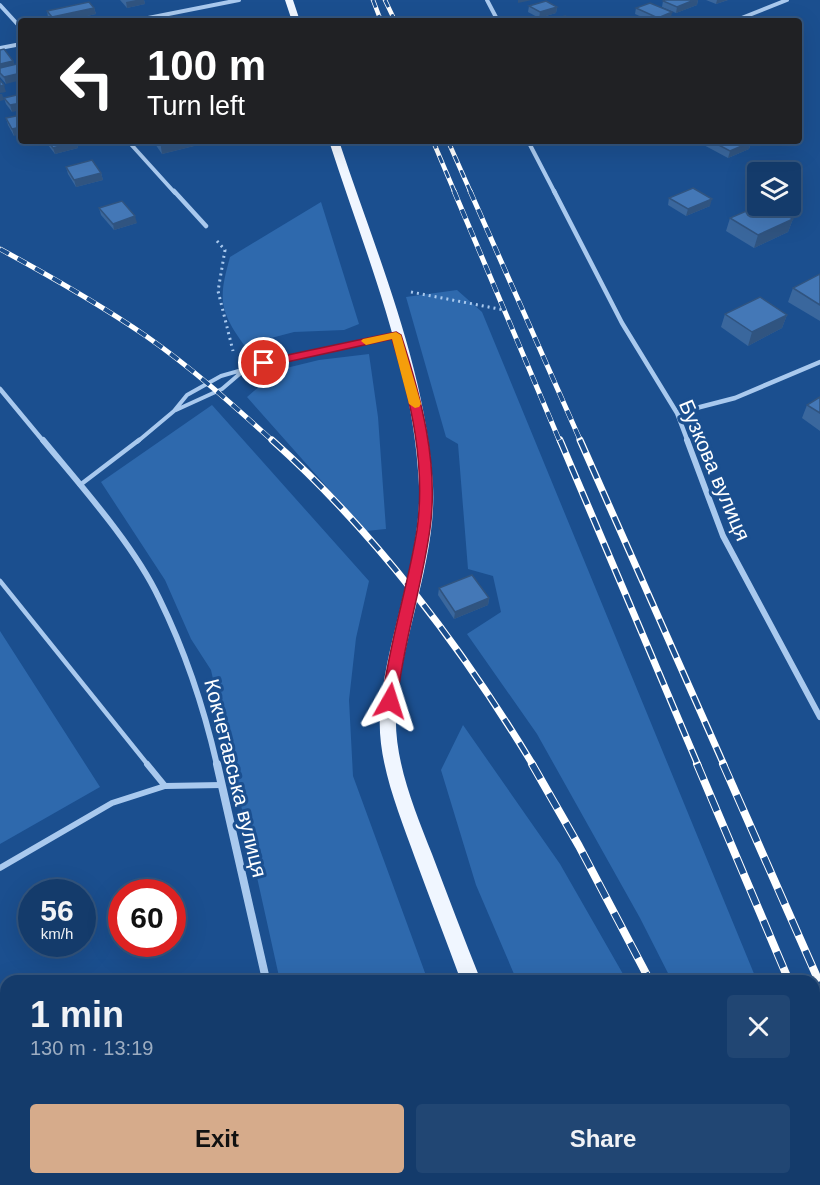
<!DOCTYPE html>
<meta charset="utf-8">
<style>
:root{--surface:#143b6b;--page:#214673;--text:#f1f3f6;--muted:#9dadc1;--line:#33557e;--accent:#d6ab8b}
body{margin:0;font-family:Arial,sans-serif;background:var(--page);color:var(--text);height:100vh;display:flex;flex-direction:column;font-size:22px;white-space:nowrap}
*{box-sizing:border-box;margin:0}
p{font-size:20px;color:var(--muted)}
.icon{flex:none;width:33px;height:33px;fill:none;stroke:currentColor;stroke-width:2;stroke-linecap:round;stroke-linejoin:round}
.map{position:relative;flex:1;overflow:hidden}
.side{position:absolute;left:0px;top:975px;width:820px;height:210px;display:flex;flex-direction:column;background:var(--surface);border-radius:18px 18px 0 0;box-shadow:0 6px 24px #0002,0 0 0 2px var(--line)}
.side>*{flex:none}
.banner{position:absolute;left:18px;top:18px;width:784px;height:126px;border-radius:6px;box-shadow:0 6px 24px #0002,0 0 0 2px var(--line);background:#202124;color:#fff;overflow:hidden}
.fabs{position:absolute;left:747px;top:162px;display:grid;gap:12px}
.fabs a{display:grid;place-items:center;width:54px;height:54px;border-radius:6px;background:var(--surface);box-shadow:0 6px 24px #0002,0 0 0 2px var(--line);font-size:30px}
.speed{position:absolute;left:18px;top:879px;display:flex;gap:12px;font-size:30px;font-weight:700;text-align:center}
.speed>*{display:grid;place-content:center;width:78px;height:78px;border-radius:50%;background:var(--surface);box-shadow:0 6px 24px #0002,0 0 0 2px var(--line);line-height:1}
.speed small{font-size:15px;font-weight:400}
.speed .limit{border:9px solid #d22;background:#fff;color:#111}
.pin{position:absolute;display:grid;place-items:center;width:51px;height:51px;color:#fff;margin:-26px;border:3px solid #fff;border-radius:50%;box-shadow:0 2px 6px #0007}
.me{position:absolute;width:66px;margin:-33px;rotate:6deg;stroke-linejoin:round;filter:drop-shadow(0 0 4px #0008)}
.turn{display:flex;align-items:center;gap:21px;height:126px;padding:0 30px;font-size:27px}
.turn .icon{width:78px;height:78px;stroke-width:2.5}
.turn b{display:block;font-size:42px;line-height:51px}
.round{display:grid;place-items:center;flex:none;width:63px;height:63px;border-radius:6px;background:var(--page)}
.head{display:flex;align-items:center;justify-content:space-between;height:102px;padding:0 30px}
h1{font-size:36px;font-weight:600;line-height:45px}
.primary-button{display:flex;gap:12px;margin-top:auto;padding:12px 30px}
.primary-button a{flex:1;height:69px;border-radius:6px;background:var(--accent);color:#111;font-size:24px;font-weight:600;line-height:69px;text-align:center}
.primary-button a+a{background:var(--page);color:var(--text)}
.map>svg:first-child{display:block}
.green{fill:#2e69ad}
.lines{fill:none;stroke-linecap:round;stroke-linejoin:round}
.path{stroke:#a9c9ee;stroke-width:3;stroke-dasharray:2 4;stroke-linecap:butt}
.service-far2{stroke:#a9c9ee;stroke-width:4}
.service-far1{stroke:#a9c9ee;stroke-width:4.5}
.service{stroke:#a9c9ee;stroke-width:6}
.minor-far3{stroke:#a9c9ee;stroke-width:4}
.minor-far2{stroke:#a9c9ee;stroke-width:4.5}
.minor-far1{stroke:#a9c9ee;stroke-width:6}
.minor{stroke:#a9c9ee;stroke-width:8}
.primary{fill:#f0f6ff;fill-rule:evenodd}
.rail-far3-casing{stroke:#fff;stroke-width:4.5}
.rail-far2-casing{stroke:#fff;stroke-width:5}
.rail-far1-casing{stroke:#fff;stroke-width:7}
.rail-casing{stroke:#fff;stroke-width:8}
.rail-far3{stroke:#1b4f8f;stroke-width:3;stroke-dasharray:8;stroke-linecap:butt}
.rail-far2{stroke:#1b4f8f;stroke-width:4;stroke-dasharray:10;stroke-linecap:butt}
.rail-far1{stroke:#1b4f8f;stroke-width:4.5;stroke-dasharray:14;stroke-linecap:butt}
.rail{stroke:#1b4f8f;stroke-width:6;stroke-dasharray:17;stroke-linecap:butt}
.wall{fill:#3a679d}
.shaded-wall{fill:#305480}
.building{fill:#4478b7;stroke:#305480;stroke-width:1.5}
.route{fill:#e11d48;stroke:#92132f;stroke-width:1.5}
.slow{fill:#f59e0b}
.labels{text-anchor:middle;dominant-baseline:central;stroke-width:6;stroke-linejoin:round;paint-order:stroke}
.street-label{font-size:21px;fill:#fff;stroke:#1b4f8f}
</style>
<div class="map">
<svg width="820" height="1185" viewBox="0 0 820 1185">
<rect width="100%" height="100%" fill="#1b4f8f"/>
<path class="green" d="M321 202 359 324 344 330 294 332 244 345C218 309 219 297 230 257Z
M457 290 482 312 757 981H672L640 918 537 734 467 634 501 612 493 576 468 569 458 444 446 437 406 297Z
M369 354 378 417 386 529 366 531 247 397 278 370 319 360Z
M212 405 369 581 356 638 349 700 353 776 428 981H280L211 670 191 639 165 580 101 482Z
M0 631 100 787 0 844Z
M463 725 560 864 627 981H517L476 885 441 770Z
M815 1121 820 1135V1185H776L774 1179H814Z
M133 1179H231L239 1185H126Z
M600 1179H720L723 1185H603Z"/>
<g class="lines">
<path class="path" d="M217 241 225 250 218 291 233 351
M411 292 504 310"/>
<path class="service-far2" d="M176 410 222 389 243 371
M137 442 174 411 187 395 221 376 284 358 396 335"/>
<path class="service-far1" d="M80 485 139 440
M0 581 148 765"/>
<path class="service" d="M147 764 165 786 222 785
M0 868 112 803 165 786
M0 1035 6 1046
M304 1179 316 1185"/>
<path class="minor-far3" d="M487 0 498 21
M0 5 21 28
M133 21 239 0
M734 21 787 0
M0 48 21 44
M128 141 175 193
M528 141 555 193"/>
<path class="minor-far2" d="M174 191 206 226
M554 191 622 323 677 413 688 442
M0 389 44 442
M677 413 735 398 820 362"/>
<path class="minor-far1" d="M43 440C81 486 134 545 159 598 185 651 204 708 217 765
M687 440 723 536 820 717"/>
<path class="minor" d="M217 764 265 975 270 981
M416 1179 420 1185
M523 1185 544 1182"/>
<path class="primary" d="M285 0H293L300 21H292Z
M329 141H339C376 253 426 367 433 486 437 559 400 640 396 714 394 761 415 811 432 854 448 896 464 939 481 981H461C446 940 430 899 415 858 399 813 377 762 380 714 385 639 422 559 419 486 414 367 365 253 329 141Z
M536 1179H558L560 1185H538Z"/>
<g class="rail-far3-casing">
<path id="rail-far3" d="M373 0 381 21
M385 0 395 21
M433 141 455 193
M448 141 471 193"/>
</g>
<g class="rail-far2-casing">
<path id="rail-far2" d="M454 191 560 442
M470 191 581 442
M0 249C50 276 99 304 146 336 192 368 233 405 274 442"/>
</g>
<g class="rail-far1-casing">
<path id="rail-far1" d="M272 440C374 531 463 649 533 765
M560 440 698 765
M580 440 724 765"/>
</g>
<g class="rail-casing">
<path id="rail" d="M532 764 579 846 650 981
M697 764 789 981
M723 764 820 984
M814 1042 820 1055
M743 1179 746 1185"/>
</g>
<use href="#rail-far3" class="rail-far3"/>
<use href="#rail-far2" class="rail-far2"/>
<use href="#rail-far1" class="rail-far1"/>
<use href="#rail" class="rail"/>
</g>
<path class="wall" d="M120 0H144L145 4 127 8Z
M665 0H698L697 5 676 13 662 7 663 1Z
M706 0H728L716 4Z
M529 6 557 7 556 13 539 18 528 12Z
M94 8 96 14 65 21H52L48 17 47 11Z
M636 8 671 18 664 21H651L635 14Z
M0 50 13 61 14 65 6 84 0 77Z
M21 94 12 112 6 104 4 98Z
M21 115 14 136 8 125 6 118Z
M46 141H76L78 148 55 154 48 145Z
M153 141H193L194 146 162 154Z
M700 141H748L751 142 749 149 728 158 700 143Z
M66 167 101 173 103 180 76 187 68 174Z
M669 198 710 206 686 216 668 205Z
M99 208 137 223 114 230 101 215Z
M730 218 793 219 788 232 754 248 726 231Z
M820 274V321L788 302 793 288Z
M725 314 787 315 782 328 748 346 721 327Z
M820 397V431L802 418 807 405Z
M439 588 489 598 488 605 454 619 438 595Z"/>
<path class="shaded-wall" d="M136 0H144L145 4 127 8 126 2Z
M518 0H532L518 3Z
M694 0H698L697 5 676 13 677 7Z
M717 0H728L716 4Z
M557 7 556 13 539 18 540 12Z
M94 8 96 14 65 21H53L52 17Z
M672 12 671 18 664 21H657L658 18Z
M803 34 801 41H800V36Z
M13 61 15 67 0 70V64Z
M21 73V80L6 84 4 77Z
M4 85 6 92 0 93V86Z
M0 94H2L4 100 0 101Z
M21 103V110L12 112 10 105Z
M21 127V134L14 136 12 129Z
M76 141 78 148 55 154 53 148Z
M160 141H193L194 146 162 154Z
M751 142 749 149 728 158 730 151Z
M101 173 103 180 76 187 74 180Z
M712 199 710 206 686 216 688 209Z
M135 216 137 223 114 230 113 224Z
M793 219 788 232 754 248 758 235Z
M787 315 782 328 748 346 752 332Z
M489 598 488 605 454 619 455 612Z
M133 1179H139L140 1185H133Z"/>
<path class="building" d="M665 0H694L677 7 663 1Z
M546 1 557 7 540 12 529 6Z
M89 2 94 8 52 17 47 11Z
M650 3 672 12 658 18 636 8Z
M565 16 575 21H559L555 19Z
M4 49 13 61 0 64V50Z
M21 63V73L4 77 0 73V68Z
M0 80 4 85 0 86Z
M21 94V103L10 105 4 98Z
M21 115V127L12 129 6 118Z
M48 141H76L53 148Z
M711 141H748L751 142 730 151Z
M92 160 101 173 74 180 66 167Z
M693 188 712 199 688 209 669 198Z
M122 201 135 216 113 224 99 208Z
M758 206H770L793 219 758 235 730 218Z
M820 274V305L793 288Z
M760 297 787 315 752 332 725 314Z
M820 397V413L807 405Z
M472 575 489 598 455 612 439 588Z
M14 1179H133V1185H0V1182Z"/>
<path class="route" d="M396 332 401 335C421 397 439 463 430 529 422 587 403 643 397 701L395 705 390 707 384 705 382 701C389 643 408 587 417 530 426 466 411 400 392 339L264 367 259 363 264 360Z"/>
<path class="slow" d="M396 332 401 335 421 404 419 407 415 408 409 404 392 339 366 345 361 341 363 339Z"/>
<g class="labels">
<g class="street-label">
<text transform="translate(715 470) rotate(67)">Бузкова вулиця</text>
<text transform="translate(236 778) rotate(76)">Кокчетавська вулиця</text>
</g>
</g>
</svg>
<div class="fabs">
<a><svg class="icon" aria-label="layers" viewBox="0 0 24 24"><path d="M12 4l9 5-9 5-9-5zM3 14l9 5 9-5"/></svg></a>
</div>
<div class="speed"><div>56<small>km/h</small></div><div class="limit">60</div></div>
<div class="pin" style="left:264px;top:363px;background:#d93025"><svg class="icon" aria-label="arrive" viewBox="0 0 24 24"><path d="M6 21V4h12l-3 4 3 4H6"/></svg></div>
<svg class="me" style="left:390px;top:701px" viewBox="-20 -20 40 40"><path d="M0-17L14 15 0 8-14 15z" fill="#e11d48" stroke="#fff" stroke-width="4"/></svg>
<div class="banner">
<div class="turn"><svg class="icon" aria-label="left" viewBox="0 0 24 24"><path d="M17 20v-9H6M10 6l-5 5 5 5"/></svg><div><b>100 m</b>Turn left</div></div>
</div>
<section class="side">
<div class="head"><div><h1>1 min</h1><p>130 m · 13:19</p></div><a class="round"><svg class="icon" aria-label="close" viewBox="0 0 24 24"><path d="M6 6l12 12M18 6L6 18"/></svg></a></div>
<div class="primary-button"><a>Exit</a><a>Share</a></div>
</section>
</div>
